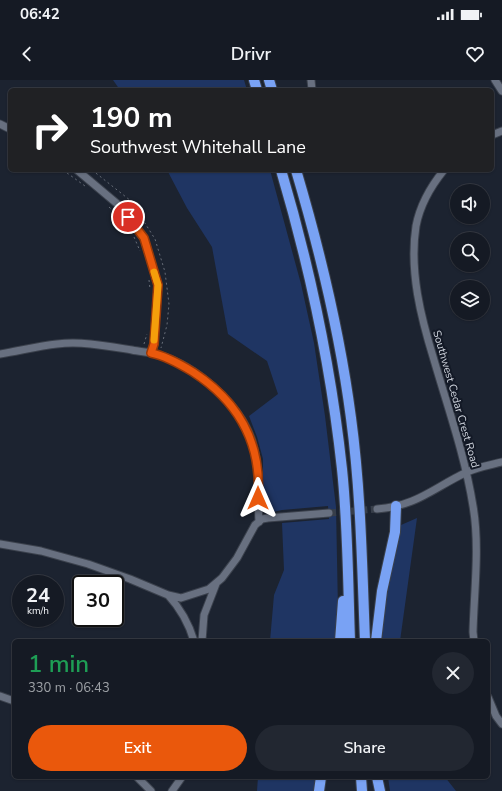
<!DOCTYPE html>
<meta charset="utf-8">
<style>
:root{--surface:#151a24;--page:#222731;--text:#f1f3f6;--muted:#9da1a6;--line:#343841;--accent:#ea580c}
body{margin:0;font-family:"Nunito Sans",sans-serif;background:var(--page);color:var(--text);height:100vh;display:flex;flex-direction:column;font-size:15px;white-space:nowrap}
*{box-sizing:border-box;margin:0}
p{font-size:13px;color:var(--muted)}
.icon{flex:none;width:22px;height:22px;fill:none;stroke:currentColor;stroke-width:2;stroke-linecap:round;stroke-linejoin:round}
.map{position:relative;flex:1;overflow:hidden}
.side{position:absolute;left:12px;top:559px;width:478px;height:140px;display:flex;flex-direction:column;background:var(--surface);border-radius:6px;box-shadow:0 1px 3px #0004,0 0 0 1px var(--line)}
.side>*{flex:none}
.guide{position:absolute;left:8px;top:8px;width:486px;height:84px;border-radius:6px;box-shadow:0 1px 3px #0004,0 0 0 1px var(--line);background:#202124;color:#fff;overflow:hidden}
.fabs{position:absolute;left:450px;top:104px;display:grid;gap:8px}
.fabs a{display:grid;place-items:center;width:40px;height:40px;border-radius:50%;background:var(--surface);box-shadow:0 1px 3px #0004,0 0 0 1px var(--line);font-size:20px}
.speed{position:absolute;left:12px;top:495px;display:flex;gap:8px;font-size:20px;font-weight:700;text-align:center}
.speed>*{display:grid;place-content:center;width:52px;height:52px;border-radius:50%;background:var(--surface);box-shadow:0 1px 3px #0004,0 0 0 1px var(--line);line-height:1}
.speed small{font-size:10px;font-weight:400}
.speed .limit{border:2px solid #111;border-radius:6px;background:#fff;color:#111}
.pin{position:absolute;display:grid;place-items:center;width:34px;height:34px;color:#fff;margin:-17px;border:2px solid #fff;border-radius:50%;box-shadow:0 1px 4px #0007}
.me{position:absolute;width:44px;margin:-22px;rotate:0deg;stroke-linejoin:round;filter:drop-shadow(0 0 3px #0008)}
.turn{display:flex;align-items:center;gap:14px;height:84px;padding:0 16px;font-size:18px}
.turn .icon{width:52px;height:52px;stroke-width:2.5}
.turn b{display:block;font-size:28px;line-height:34px}
.round{display:grid;place-items:center;flex:none;width:42px;height:42px;border-radius:21px;background:var(--page)}
.head{display:flex;align-items:center;justify-content:space-between;height:68px;padding:0 16px}
h1{font-size:24px;font-weight:600;line-height:30px;color:#1e9e55}
.primary-button{display:flex;gap:8px;margin-top:auto;padding:8px 16px}
.primary-button a{flex:1;height:46px;border-radius:24px;background:var(--accent);color:#fff;font-size:16px;font-weight:600;line-height:46px;text-align:center}
.primary-button a+a{background:var(--page);color:var(--text)}
.status{display:flex;justify-content:space-between;align-items:center;height:28px;padding:0 20px;background:var(--surface);direction:ltr}
.status svg{height:11px;fill:currentColor}
header{display:flex;justify-content:space-between;align-items:center;height:52px;padding:0 16px;background:var(--surface);font-size:18px;font-weight:600}
.map>svg:first-child{display:block}
.green{fill:#1f3563}
.lines{fill:none;stroke-linecap:round;stroke-linejoin:round}
.minor-tunnel{stroke:#373e4a;stroke-width:7;stroke-dasharray:7 3.5;stroke-linecap:butt}
.minor-casing{stroke:#3b414c;stroke-width:9}
.highway-casing{stroke:#3b414c;stroke-width:12}
.path{stroke:#676d78;stroke-width:1;stroke-dasharray:2 3;stroke-linecap:butt}
.minor{stroke:#687080;stroke-width:7}
.highway{stroke:#79a2f4;stroke-width:10}
.route-casing{stroke:#983908;stroke-width:10}
.route{stroke:#ea580c;stroke-width:7}
.slow{stroke:#f59e0b;stroke-width:7}
.labels{text-anchor:middle;dominant-baseline:central;stroke-width:4;stroke-linejoin:round;paint-order:stroke}
.street-label{font-size:11px;fill:#d1d6df;stroke:#131926}
</style>
<div class="status"><b>06:42</b><svg viewBox="0 0 49 12"><path d="M0 12V9h3v3zM5 12V6h3v6zM10 12V3h3v9zM15 12V0h3v12zM26 1h20v11H26zM47 4h2v5h-2z"/></svg></div>
<header><svg class="icon" aria-label="back" viewBox="0 0 24 24"><path d="M15 5l-7 7 7 7"/></svg>Drivr<svg class="icon" aria-label="heart" viewBox="0 0 24 24"><path d="M12 20l-8-8c-3-5 5-10 8-4 3-6 11-1 8 4z"/></svg></header>
<div class="map">
<svg width="502" height="711" viewBox="0 0 502 711">
<rect width="100%" height="100%" fill="#1c2330"/>
<path class="green" d="M113 0H244L247 10H120Z
M167 90H270L301 204 314 263 325 336 336 427 338 530 335 561H270L274 515 284 490 282 443 329 439 328 426 282 430 273 432 267 431 263 428V379L257 357 249 336 278 314 267 281 228 254 212 167 187 128Z
M417 438 400 561H382L384 529 401 445Z
M258 697H316L314 711H257Z
M388 697H445L456 711H390Z"/>
<g class="lines">
<path class="minor-tunnel" d="M329 433 377 429"/>
<g class="minor-casing">
<path id="minor" d="M311 0 312 10
M495 0 502 11
M0 44 10 49
M492 55 502 51
M77 90 121 127 144 158 158 205 154 264 151 273
M444 90C431 106 420 125 416 146 409 191 421 238 434 280 448 328 465 376 473 426 480 466 474 512 473 552L474 561
M0 274C19 271 38 266 57 264 82 261 107 266 132 270 141 272 151 272 159 275 196 286 240 324 252 361 261 390 257 412 259 442
M377 429C417 426 433 408 467 392 478 387 490 385 502 382
M0 464 41 471 88 484 130 499 168 515 181 518 209 509 222 498 237 478 255 445 262 439 268 438 329 433
M168 515C180 528 189 544 194 561
M202 561 204 535 216 504
M0 616 14 621
M488 617 496 636 502 644
M137 697 151 711
M172 711 182 697"/>
</g>
<g class="highway-casing">
<path id="highway" d="M254 0 257 10
M269 0 272 10
M281 90C310 188 331 287 342 389 348 446 348 504 350 561
M296 90C320 171 340 254 351 338 361 412 362 486 365 561
M340 561 343 521
M376 561 382 511 395 452 396 426
M361 697 362 711
M377 697 380 711
M319 711 321 697"/>
</g>
<path class="path" d="M63 90 85 106
M92 90 131 121 155 159 165 192 169 224 167 245 161 268
M109 127 117 134
M134 157 140 171
M149 200 150 209
M144 264 147 254"/>
<use href="#minor" class="minor"/>
<use href="#highway" class="highway"/>
</g>
<g class="lines">
<g class="route-casing">
<path id="route" d="M128 137 144 158 158 205 154 264 151 273C166 276 180 284 193 292 239 322 262 363 258 418"/>
</g>
<use href="#route" class="route"/>
<path class="slow" d="M154 260 158 205 154 192"/>
</g>
<g class="labels">
<g class="street-label">
<text transform="translate(456 319) rotate(74)">Southwest Cedar Crest Road</text>
</g>
</g>
</svg>
<div class="fabs">
<a><svg class="icon" aria-label="sound" viewBox="0 0 24 24"><path d="M4 9h4l5-4v14l-5-4H4zM17 9q2 3 0 6"/></svg></a>
<a><svg class="icon" aria-label="search" viewBox="0 0 24 24"><circle cx="10" cy="10" r="6"/><path d="M15 15l6 6"/></svg></a>
<a><svg class="icon" aria-label="layers" viewBox="0 0 24 24"><path d="M12 4l9 5-9 5-9-5zM3 14l9 5 9-5"/></svg></a>
</div>
<div class="speed"><div>24<small>km/h</small></div><div class="limit">30</div></div>
<div class="pin" style="left:128px;top:137px;background:#d93025"><svg class="icon" aria-label="arrive" viewBox="0 0 24 24"><path d="M6 21V4h12l-3 4 3 4H6"/></svg></div>
<svg class="me" style="left:258px;top:418px" viewBox="-20 -20 40 40"><path d="M0-17L14 15 0 8-14 15z" fill="#ea580c" stroke="#fff" stroke-width="4"/></svg>
<div class="guide">
<div class="turn"><svg class="icon" aria-label="right" viewBox="0 0 24 24"><path d="M7 20v-9h11M14 6l5 5-5 5"/></svg><div><b>190 m</b>Southwest Whitehall Lane</div></div>
</div>
<section class="side">
<div class="head"><div><h1>1 min</h1><p>330 m · 06:43</p></div><a class="round"><svg class="icon" aria-label="close" viewBox="0 0 24 24"><path d="M6 6l12 12M18 6L6 18"/></svg></a></div>
<div class="primary-button"><a>Exit</a><a>Share</a></div>
</section>
</div>
